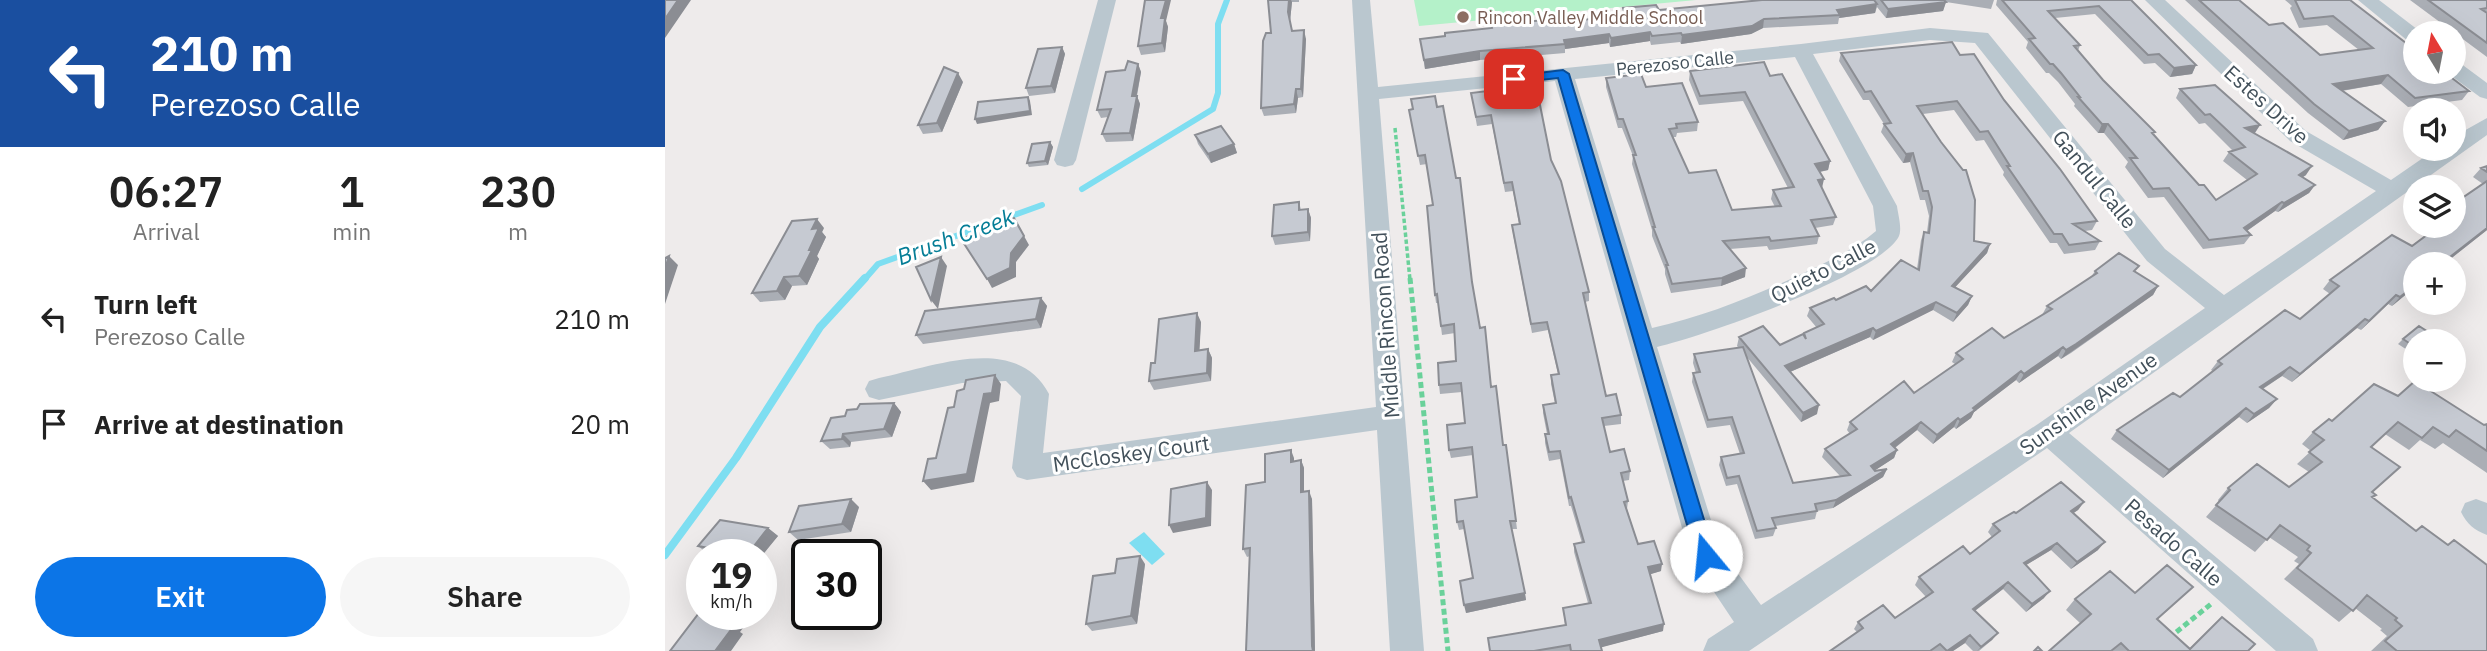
<!DOCTYPE html>
<meta charset="utf-8">
<style>
:root{--surface:#fff;--page:#f6f6f6;--text:#222;--muted:#767676;--accent:#0c75e7}
body{margin:0;font-family:"IBM Plex Sans",sans-serif;background:var(--page);color:var(--text);height:100vh;display:flex;flex-direction:column;font-size:26px;white-space:nowrap}
*{box-sizing:border-box;margin:0}
p{font-size:23px;color:var(--muted)}
.icon{flex:none;width:38px;height:38px;fill:none;stroke:currentColor;stroke-width:2;stroke-linecap:round;stroke-linejoin:round}
.map{position:relative;flex:1;overflow:hidden}
.sheet{display:flex;flex-direction:column;background:var(--surface);width:665px}
.sheet>*{flex:none}
.banner{background:#1a4fa0;color:#fff;overflow:hidden}
.needle{width:46px;rotate:350deg}
.tools{position:absolute;left:1738px;top:21px;display:grid;gap:14px}
.tools a{display:grid;place-items:center;width:63px;height:63px;border-radius:50%;background:var(--surface);box-shadow:0 7px 28px #0002;font-size:35px}
.speed{position:absolute;left:21px;top:539px;display:flex;gap:14px;font-size:35px;font-weight:700;text-align:center}
.speed>*{display:grid;place-content:center;width:91px;height:91px;border-radius:50%;background:var(--surface);box-shadow:0 7px 28px #0002;line-height:1}
.speed small{font-size:18px;font-weight:400}
.speed .limit{border:4px solid #111;border-radius:10px;background:#fff;color:#111}
.pin{position:absolute;display:grid;place-items:center;width:60px;height:60px;color:#fff;margin:-30px;border-radius:14px;box-shadow:0 4px 10px #0006}
.me{position:absolute;width:77px;margin:-38px;rotate:343deg;stroke-linejoin:round;filter:drop-shadow(0 0 5px #0008)}
.turn{display:flex;align-items:center;gap:24px;height:147px;padding:0 35px;font-size:32px}
.turn .icon{width:91px;height:91px;stroke-width:2.5}
.turn b{display:block;font-size:49px;line-height:60px}
.eta{display:flex;justify-content:space-evenly;align-items:center;height:119px;text-align:center}
.eta b{font-size:42px;font-weight:600;line-height:49px}
.cta{display:flex;gap:14px;margin-top:auto;padding:14px 35px}
.cta a{flex:1;height:80px;border-radius:42px;background:var(--accent);color:#fff;font-size:28px;font-weight:600;line-height:80px;text-align:center}
.cta a+a{background:var(--page);color:var(--text)}
ul{padding:0;list-style:none}
li{display:flex;align-items:center;gap:21px;height:105px;padding:0 35px}
li div{flex:1}
li b{display:block;font-size:26px}
li em{font-style:normal}
main{display:flex;flex:1;min-height:0}
.map>svg:first-child{display:block}
.green{fill:#b4f1c9}
.water{fill:#7edef1}
.lines{fill:none;stroke-linecap:round;stroke-linejoin:round}
.stream-far1{stroke:#7edef1;stroke-width:6}
.stream{stroke:#7edef1;stroke-width:8}
.path-far1{stroke:#6ad19a;stroke-width:3.5;stroke-dasharray:4.5 2.5;stroke-linecap:butt}
.path{stroke:#6ad19a;stroke-width:5;stroke-dasharray:6 3.5;stroke-linecap:butt}
.minor{fill:#bac7cf;fill-rule:evenodd}
.wall{fill:#aaaeb5}
.shaded-wall{fill:#8b8d93}
.building{fill:#c6cad2;stroke:#8b8d93;stroke-width:2}
.route{fill:#0c75e7;stroke:#084c96;stroke-width:2}
.education-dot{fill:#8d6e63;stroke:#fff;stroke-width:2.5}
.labels{text-anchor:middle;dominant-baseline:central;stroke-width:6;stroke-linejoin:round;paint-order:stroke}
.far-education-label{font-size:18px;fill:#785e54;stroke:#fff;text-anchor:start}
.far-street-label{font-size:18px;fill:#42505a;stroke:#fff}
.street-label{font-size:21px;fill:#42505a;stroke:#fff}
.water-label{font-size:23px;font-style:italic;fill:#047d96;stroke:#fff}
</style>
<main>
<section class="sheet">
<div class="banner">
<div class="turn"><svg class="icon" aria-label="left" viewBox="0 0 24 24"><path d="M17 20v-9H6M10 6l-5 5 5 5"/></svg><div><b>210 m</b>Perezoso Calle</div></div>
</div>
<div class="eta">
<div><b>06:27</b><p>Arrival</p></div>
<div><b>1</b><p>min</p></div>
<div><b>230</b><p>m</p></div>
</div>
<ul>
<li><svg class="icon" aria-label="left" viewBox="0 0 24 24"><path d="M17 20v-9H6M10 6l-5 5 5 5"/></svg><div><b>Turn left</b><p>Perezoso Calle</p></div><em>210 m</em></li>
<li><svg class="icon" aria-label="arrive" viewBox="0 0 24 24"><path d="M6 21V4h12l-3 4 3 4H6"/></svg><div><b>Arrive at destination</b></div><em>20 m</em></li>
</ul>
<div class="cta"><a>Exit</a><a>Share</a></div>
</section>
<div class="map">
<svg width="1822" height="651" viewBox="0 0 1822 651">
<rect width="100%" height="100%" fill="#eeebeb"/>
<path class="green" d="M749 0H1031L754 26Z"/>
<path class="water" d="M479 532 500 554 487 565 464 543Z"/>
<g class="lines">
<path class="stream-far1" d="M417 189 548 109 553 93V24L562 0
M199 280 213 264 377 205"/>
<path class="stream" d="M0 555 71 458 155 327 200 278"/>
<path class="path-far1" d="M730 128 745 280"/>
<path class="path" d="M745 278 783 651
M1504 638 1546 604"/>
<path class="minor" d="M433 0H451L411 160 408 165 400 167 392 165 389 160Z
M687 0H705L713 87 1136 44 1265 28 1323 33 1500 249 1559 295 1711 191 1625 141 1480 0H1500L1641 131 1726 180 1771 149H1788V137L1822 118V135L1404 433 1648 639 1653 651H1611L1382 448 1084 651H1038L1043 639 1069 622 1025 556 890 81 714 99 759 651H725L712 430 362 480 352 477 347 468 356 396 341 381 297 383 214 400 204 397 200 389 204 381 214 378C267 367 352 332 384 394L378 453 711 407ZM1265 40 1310 43 1482 261 1540 308 1373 424 1096 605 1055 549 992 347C1040 336 1209 276 1233 238 1238 230 1233 215 1232 206L1148 54ZM1130 57 1208 206 1211 231C1191 248 1168 259 1145 270 1094 294 1042 316 987 328L910 79Z
M1693 0H1714L1757 33H1750V43L1743 41Z
M1788 61 1795 63 1822 83V99L1815 97 1781 72H1788Z
M1811 499 1822 503V535C1809 530 1802 524 1796 512L1800 503Z"/>
</g>
<path class="wall" d="M603 0H634V2H627L625 21 627 31 641 39 638 97 633 98 631 113 599 116 596 108 606 33Z
M1097 0H1329L1326 9 1281 2 1278 11 1221 18 1212 7 1210 13 1174 18 1173 24 1098 28 1086 34 1016 44 1015 42 986 45 985 41 945 47 944 43 900 49V53L815 60 760 69 755 39 958 15V8L994 10Z
M1332 0H1466L1531 65 1527 74 1505 77 1490 63 1479 64 1430 14 1390 18 1415 45 1413 51 1438 80 1489 134 1534 185 1551 200 1582 180 1558 161 1564 152 1568 151 1540 123 1534 124 1511 98 1515 89 1595 125 1590 133 1641 175 1638 177 1650 185 1644 193 1613 212 1610 211 1582 231 1586 235 1579 244 1538 249 1499 197 1483 198 1460 167 1463 162 1439 133H1433L1409 106 1410 104 1393 82 1384 73H1381L1361 48 1363 42 1331 5Z
M1520 0H1574L1604 25 1655 55 1694 50 1662 25 1634 28 1625 8 1627 6 1620 0H1685L1804 91 1797 100 1743 107 1716 84 1677 91 1720 121 1713 130 1678 140 1643 113Z
M1745 0H1822V57Z
M501 21 503 27 500 52 476 55 473 46Z
M397 47 400 54 390 93 364 96 361 88Z
M1176 53 1295 55 1339 100 1432 221 1427 230 1420 231 1435 241 1430 250 1399 254 1392 243H1385L1338 175 1339 172 1319 140 1311 141 1289 110 1258 114 1309 241 1325 244 1322 253 1290 287 1307 296 1303 305 1288 322 1268 310 1208 340 1205 337 1125 372 1152 414 1136 422 1081 356 1128 483 1175 476 1157 457 1160 449 1185 434 1182 430 1185 422 1249 393 1290 364 1287 362 1291 353 1339 338 1377 315 1382 306 1426 277 1430 271 1471 272 1493 286 1488 295 1406 353 1396 359 1393 356 1354 383 1351 380 1309 412 1306 418 1291 429 1289 427 1268 444 1252 430 1230 448 1232 450 1229 458 1210 470 1222 469 1218 477 1168 508 1152 511 1150 519 1110 526 1111 528 1108 536 1090 539 1072 484 1061 486 1054 465 1056 457 1075 454 1065 425 1042 428 1027 382 1028 373H1031L1028 363 1029 354 1074 348 1072 346 1074 337 1115 345 1139 336V333L1152 328 1142 316 1145 308 1206 291 1252 269 1256 240 1259 232H1262L1264 216 1260 200H1255L1245 162 1238 163 1216 132 1219 124 1204 100H1198L1174 61Z
M473 64 476 72 472 96 475 104 468 141 441 142 437 134 443 117 436 118 432 110 460 70Z
M1025 71 1105 76 1165 161 1163 170 1155 172 1157 188 1171 217 1168 225 1150 228 1154 236 1152 244 1104 250 1102 246 1065 249 1080 277 1056 286 1006 293 1000 274V269L987 236V230L967 164 968 156 957 128H953L941 87V78L981 87 1033 122 1032 131 1012 133 1011 137H1008L1024 173 1067 210 1110 207 1106 199 1108 190 1123 188 1078 101 1034 105 1024 80Z
M298 82 277 132 258 134 253 125Z
M806 93 886 160 924 292V301L920 302 941 396 956 415V424L939 426 945 452 965 471 964 480 958 481 963 501 962 509 973 544 996 571 985 574 998 631 936 647 937 651H825L900 625 898 608 923 603 909 552V544L917 543 906 506H904L895 459 884 461 880 443V434H882L878 413V405L890 403 886 384V375L893 374 883 330 867 333 848 234 847 225 854 224 848 191 840 192 827 124 812 126Z
M744 110 807 282 826 387 838 445H841L852 529H846L861 600 801 613 808 578 799 529 794 530 792 522 812 497 808 455 786 458 784 450 800 423 797 392 775 394 774 385 791 361 790 333 777 335 773 303H771L770 295 768 205 762 164 755 165Z
M530 135 569 144 572 153 546 163 533 144Z
M385 142 388 147 383 165 364 167 362 163Z
M1822 166V230L1779 264H1750V287L1727 306 1723 304 1696 330 1692 328 1627 382 1617 376 1598 389 1612 399 1604 408 1582 423 1574 417 1498 478 1446 439 1452 430 1515 397 1548 371 1546 370 1553 361 1635 319 1665 294 1658 289 1665 280 1747 246 1769 229 1763 226H1788L1797 198 1818 184 1808 177 1816 168Z
M634 202 636 210 643 209 646 218 645 241 610 245 607 236Z
M159 228 157 232 161 237 152 256 154 259 142 285 127 286 120 300 95 302 87 293Z
M282 266 273 309 376 298 382 306 376 328 258 344 251 335 273 309Z
M536 322 534 350 543 349 547 358 546 381 489 390 484 381 490 363Z
M1738 339 1750 341V355L1733 344Z
M1733 396 1819 425 1822 424V473L1778 443 1770 449 1755 440 1744 450 1720 434 1706 447 1708 498 1751 531 1782 545 1789 540 1822 651H1706L1722 636 1715 630 1717 629 1690 608 1674 622 1619 579 1634 564 1629 561 1633 557 1604 537 1590 552 1541 517 1554 502 1553 500 1563 488 1624 487 1644 472 1632 464 1646 451 1637 444 1648 432 1667 421Z
M229 403 236 412 227 437 186 442 185 447 165 449 156 441 180 416Z
M629 458V461L636 460 639 468V492L647 499 650 651H581L585 556 582 557 578 549 600 482Z
M1419 502 1413 510 1408 513 1433 550 1406 569 1386 550 1361 565 1379 598 1361 612 1338 589 1310 611 1333 633 1327 640 1314 651H1308L1300 643 1288 651H1165L1192 632 1189 629 1193 622 1230 618 1261 597 1250 585 1254 577 1305 554 1327 537 1323 532 1328 524 1351 513Z
M194 507 186 532 133 540 124 532Z
M103 528 113 536 96 555H47L43 554 33 546Z
M480 564 472 624 427 631 421 624 450 573Z
M1528 587 1492 620 1525 648 1557 617 1583 651H1384L1415 623 1401 610 1410 599Z"/>
<path class="shaded-wall" d="M13 0H26L0 38V19Z
M501 0H506L501 21 503 27 500 52 497 43 496 18Z
M624 0H626L627 2 625 21 623 12Z
M1281 2 1278 11 1221 18 1223 9Z
M1212 4 1210 13 1174 18 1175 15 1172 10Z
M1099 19 1098 28 1086 34 1016 44 1017 35Z
M639 30 641 39 638 97 636 89Z
M985 32V41L945 47 946 38Z
M944 34V43L900 49 899 40Z
M397 47 400 54 390 93 386 86Z
M815 51V60L760 69 759 60Z
M473 64 476 72 470 104 467 96Z
M1531 65 1527 74 1505 77 1509 68Z
M293 73 298 82 277 132 272 123Z
M1723 75 1716 84 1662 93 1668 84Z
M631 89 633 98 631 113 629 104Z
M472 96 475 104 468 141 465 133Z
M363 97 365 101 367 115 312 124 310 119Z
M1720 121 1713 130 1678 140 1684 131Z
M1437 124H1443L1439 133H1433Z
M1595 125 1589 134 1580 128Z
M385 142 388 147 383 165 380 161Z
M569 144 572 153 546 163 543 154Z
M1248 153 1245 162 1238 163 1241 154Z
M1165 161 1163 170 1148 173 1150 164Z
M1647 166 1641 175 1627 184 1634 175Z
M1159 179 1157 188 1153 180Z
M1650 185 1644 193 1613 212 1619 203Z
M1617 202 1610 211 1573 237 1579 228Z
M643 209 646 218 645 241 643 232Z
M152 219 159 228 157 232 161 237 152 256 154 259 142 285 134 276 144 250 147 229Z
M1822 228V230L1779 264H1776Z
M359 236 364 245 351 262V277L327 288 322 279 346 253Z
M1325 244 1322 253 1283 295 1287 286Z
M4 256 13 265 0 304V269Z
M276 257 282 266 273 309 266 300Z
M1081 268 1080 277 1056 286 1057 278Z
M119 277 127 286 120 300 112 291Z
M1750 285V287L1727 306 1735 297Z
M1493 286 1488 295 1396 359 1401 350Z
M1731 295 1723 304 1696 330 1704 321Z
M1307 296 1303 305 1288 322 1292 313Z
M376 298 382 306 376 328 371 319Z
M1271 302 1268 310 1208 340 1211 331Z
M532 313 536 322 534 360 530 351Z
M1700 319 1692 328 1627 382 1635 374Z
M1208 328 1205 337 1118 375 1120 366Z
M1398 347 1393 356 1354 383 1359 374Z
M543 349 547 358 546 381 542 373Z
M1625 367 1617 376 1588 395 1595 387Z
M1356 371 1351 380 1309 412 1306 418 1291 429 1295 420 1308 408Z
M330 375 336 384 334 401 325 403 309 482 266 490 258 481 319 394Z
M1612 399 1604 408 1582 423 1589 414Z
M229 403 236 412 227 437 219 429Z
M1154 405 1152 414 1136 422 1138 413Z
M1581 408 1574 417 1498 478 1504 470Z
M1293 418 1289 427 1268 444 1272 435Z
M1256 422 1252 430 1223 453 1226 444Z
M178 434 186 442 185 447 177 439Z
M626 450 629 458V470L626 462Z
M1232 450 1229 458 1203 475 1206 466Z
M636 460 639 468V500L636 492Z
M1222 469 1218 477 1168 508 1171 500Z
M542 482 547 490 546 526 508 533 504 525Z
M644 491 647 499 650 651H648L647 646Z
M186 499 194 507 186 532 177 524Z
M1419 502 1413 510 1400 519 1406 511Z
M103 528 113 536 96 557V555H82Z
M1440 542 1433 550 1406 569 1412 562Z
M1392 543 1386 550 1353 570 1359 563Z
M475 556 480 564 472 624 466 616Z
M997 564 996 571 983 575V567Z
M1343 582 1338 589 1303 616 1308 609Z
M96 585 100 588 96 594Z
M1385 591 1379 598 1361 612 1367 604Z
M860 593 861 600 801 613 799 605Z
M73 614H88L75 632 78 634 66 651H50L64 626Z
M999 624 998 631 934 648V640Z
M1333 633 1327 640 1312 651 1316 647Z
M1305 635 1300 643 1288 651H1282Z"/>
<path class="building" d="M0 0H13L0 19Z
M480 0H501L496 18H500L497 43 473 46Z
M603 0H624L623 12 627 31 639 30 636 89H631L629 104 596 108 598 41 601 33H606Z
M1097 0H1209L1212 4 1172 10 1175 15 1099 19 1087 26 1017 35 1016 33 987 36 985 32 946 38 944 34 899 40 900 44 815 51 759 60 755 39 780 36V33L827 28 826 24 882 20 883 24 960 15 958 8 991 5 994 10Z
M1216 0H1279L1281 2 1223 9Z
M1337 0H1466L1531 65 1509 68 1494 54 1483 55 1434 6 1383 11 1415 45 1409 46 1438 80 1490 132 1487 133 1534 185H1539L1551 200 1592 174 1564 152 1580 147 1545 114 1540 115 1515 89 1550 85 1595 125 1580 128 1647 166 1634 175 1650 185 1619 203 1617 202 1579 228 1586 235 1544 240 1504 188 1488 189 1465 158H1472L1443 124H1437L1413 97H1415L1396 73 1388 64H1385L1364 39 1370 38Z
M1534 0H1574L1604 25 1618 23 1655 55 1708 48 1668 16 1639 19 1630 0H1685L1750 50V72H1779L1804 91 1750 98 1723 75 1668 84 1720 121 1684 131 1649 104Z
M1763 0H1822V8L1816 9 1822 13V43Z
M1287 42 1295 55 1309 54 1339 100 1395 169 1432 221 1408 224 1435 241 1404 245 1397 234H1389L1342 166H1345L1323 131 1315 132 1292 101 1252 106 1276 142 1298 170H1301L1310 200 1309 241 1325 244 1287 286 1307 296 1292 313 1271 302 1211 331 1208 328 1120 366 1154 405 1138 413 1074 337 1098 326 1115 345 1138 334 1141 339 1139 333 1159 324 1145 308 1169 298 1171 300 1201 286 1206 291 1236 260 1254 270 1259 232 1264 233 1267 207 1263 191H1258L1248 153 1241 154 1219 124 1226 123 1206 91 1200 92 1176 53Z
M397 47 386 86 361 88 373 49Z
M463 61 473 64 467 96H472L465 133 437 134 446 109 432 110 441 72 460 70Z
M1099 62 1105 76 1117 74 1165 161 1150 164 1159 179 1153 180 1171 217 1146 220 1154 236 1106 241 1104 237 1058 241 1081 268 1057 278 1007 284 1001 265H1003L988 227H990L968 155H971L958 119H953L941 78 976 74 981 87 1017 83 1033 122 1011 124 1012 128 1004 129 1024 173 1051 170 1067 210 1116 206 1108 190 1129 187 1080 92 1035 96 1025 71Z
M279 67 293 73 272 123 253 125Z
M871 85 886 160 896 181 924 292 918 293 941 396 951 394 956 415 937 418 945 452 959 449 965 471 956 473 963 501 959 502 973 544 989 541 997 564 983 567 999 624 934 640 937 651H906L905 645 869 651H825L823 638 901 625 898 608 926 603 909 544 919 542 906 497 904 498 895 451 884 452 880 434H884L878 405 891 403 886 375 894 374 882 322 866 324 847 225 855 224 847 182 839 183 826 115 811 117 806 93Z
M770 96 772 107 778 106 791 178H795L807 282 815 328 820 327 826 387 831 386 838 445H841L851 521H845L860 593 799 605 795 581 808 578 798 521 792 522 790 500 812 497 807 447 784 450 782 425 800 423 796 383 774 385 773 363 791 361 789 324 776 326 772 294 770 295 762 206 768 205 760 155 753 156 744 110 748 109 746 99Z
M363 97 365 111 310 119 313 102Z
M556 126 569 144 543 154 530 135Z
M385 142 380 161 362 163 367 144Z
M1822 166V172L1816 168Z
M1822 181V228L1776 264H1750V285L1735 297 1731 295 1704 321 1700 319 1635 374 1625 367 1595 387 1612 399 1589 414 1581 408 1504 470 1452 430 1508 393 1515 397 1557 364 1553 361 1620 310 1635 319 1674 286 1665 280 1727 235 1747 246 1774 226H1788V193L1797 198Z
M634 202V210L643 209V232L607 236 609 205Z
M349 218 359 236 346 253 345 268 322 279 296 239Z
M152 219 147 229 154 228 144 250H147L134 276 119 277 112 291 87 293 127 221Z
M1454 253 1474 266 1469 271 1493 286 1411 344 1401 350 1398 347 1359 374 1356 371 1308 408 1310 410 1295 420 1293 418 1272 435 1256 422 1226 444 1232 450 1206 466 1210 471 1222 469 1171 500 1150 504 1152 511 1107 518 1111 528 1092 531 1074 476 1062 478 1056 457 1079 453 1067 417 1043 420 1028 373 1035 372 1029 354 1078 347 1128 483 1185 475 1160 449 1192 429 1185 422 1239 381 1249 393 1298 359 1291 353 1327 328 1339 338 1387 309 1382 306 1432 273 1430 271Z
M4 256 0 269V258Z
M276 257 266 300 251 267Z
M376 298 371 319 251 335 260 311Z
M532 313 530 351 543 349 542 373 484 381 486 363H490L494 319Z
M1754 326 1774 339 1770 341H1750V347L1738 339Z
M330 375 327 393 319 394 302 474 258 481 263 459 271 458 283 408 289 407 292 391 299 389 301 380Z
M1750 381 1819 425 1822 424V451L1791 430 1784 437 1768 427 1757 438 1733 422 1706 447 1735 467 1707 492 1711 495 1707 497 1751 531 1757 526 1783 545 1789 540 1822 565V651H1732L1720 641 1737 626 1730 620 1732 618 1702 595 1688 611 1632 568 1646 553 1642 550 1645 546 1615 525 1602 540 1551 505 1565 490 1563 488 1592 464 1624 487 1657 462 1644 452 1659 440 1648 432 1664 419 1667 421 1709 384 1733 396Z
M229 403 219 429 178 434 177 439 156 441 166 418 180 416 182 410 192 409 195 404Z
M626 450V462L636 460V492L644 491 647 646 648 651H581L585 548 578 549 581 485 600 482V454Z
M542 482 541 518 504 525 506 489Z
M1396 482 1419 502 1406 511 1440 542 1412 562 1392 543 1359 563 1385 591 1367 604 1343 582 1308 609 1333 633 1316 647 1305 635 1282 651 1275 644 1265 651H1165L1198 628 1193 622 1218 605 1230 618 1268 592 1254 577 1298 546 1305 554 1335 531 1328 524 1349 512 1351 513Z
M186 499 177 524 124 532 134 506Z
M55 520 103 528 82 555 33 546Z
M475 556 466 616 421 624 428 576 450 573 452 559Z
M1502 565 1528 587 1492 619 1525 649 1557 617 1590 644 1583 651H1464L1456 643 1446 651H1384L1426 614 1410 599 1445 571 1470 593Z
M37 609V614H73L64 626 68 627 50 651H5Z
M1373 647 1377 651H1369Z"/>
<path class="route" d="M898 70 904 74 1050 556 1048 562 1041 565 1034 562 1031 556 893 78 849 83 842 79 849 76Z"/>
<circle class="education-dot" cx="798" cy="17" r="7"/>
<g class="labels">
<g class="far-education-label">
<text x="812" y="17">Rincon Valley Middle School</text>
</g>
<g class="far-street-label">
<text transform="translate(1010 63) rotate(-6)">Perezoso Calle</text>
</g>
<g class="street-label">
<text transform="translate(1602 104) rotate(42)">Estes Drive</text>
<text transform="translate(1430 179) rotate(51)">Gandul Calle</text>
<text transform="translate(1158 270) rotate(-27)">Quieto Calle</text>
<text transform="translate(720 325) rotate(-94)">Middle Rincon Road</text>
<text transform="translate(1423 403) rotate(-35)">Sunshine Avenue</text>
<text transform="translate(466 453) rotate(-8)">McCloskey Court</text>
<text transform="translate(1509 542) rotate(41)">Pesado Calle</text>
</g>
<g class="water-label">
<text transform="translate(290 236) rotate(-20)">Brush Creek</text>
</g>
</g>
</svg>
<div class="tools">
<a><svg class="needle" viewBox="-14 -14 28 28"><path d="M0-13l5 13h-10z" fill="#e53935"/><path d="M0 13l5-13h-10z" fill="#767676"/></svg></a>
<a><svg class="icon" aria-label="sound" viewBox="0 0 24 24"><path d="M4 9h4l5-4v14l-5-4H4zM17 9q2 3 0 6"/></svg></a>
<a><svg class="icon" aria-label="layers" viewBox="0 0 24 24"><path d="M12 4l9 5-9 5-9-5zM3 14l9 5 9-5"/></svg></a>
<a>+</a>
<a>−</a>
</div>
<div class="speed"><div>19<small>km/h</small></div><div class="limit">30</div></div>
<div class="pin" style="left:849px;top:79px;background:#d93025"><svg class="icon" aria-label="arrive" viewBox="0 0 24 24"><path d="M6 21V4h12l-3 4 3 4H6"/></svg></div>
<svg class="me" style="left:1041px;top:556px" viewBox="-20 -20 40 40"><circle r="19" fill="#fff"/><path d="M0-13L10 11 0 6-10 11z" fill="#0c75e7"/></svg>
</div>
</main>
